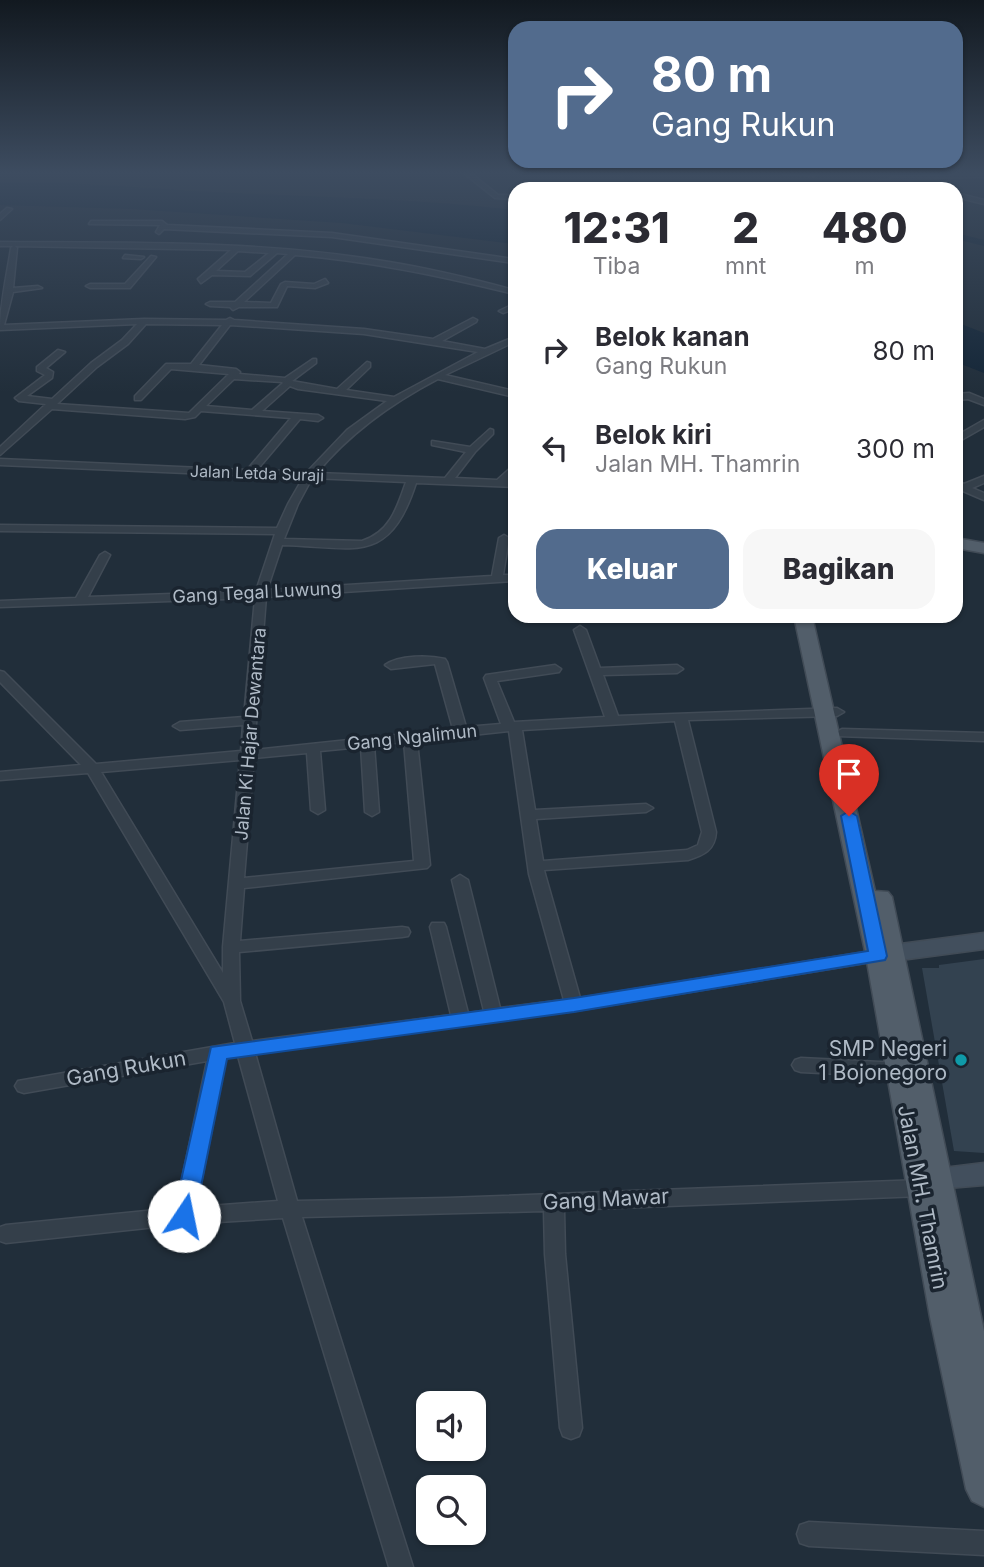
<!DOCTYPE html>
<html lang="id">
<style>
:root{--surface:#fff;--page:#f7f7f7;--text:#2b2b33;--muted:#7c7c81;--accent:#526b8d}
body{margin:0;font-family:Inter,sans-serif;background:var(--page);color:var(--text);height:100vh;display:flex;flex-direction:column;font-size:26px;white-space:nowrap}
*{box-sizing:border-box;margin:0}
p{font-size:23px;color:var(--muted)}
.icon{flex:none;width:38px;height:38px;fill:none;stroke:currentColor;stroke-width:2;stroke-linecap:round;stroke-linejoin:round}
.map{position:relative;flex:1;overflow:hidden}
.panel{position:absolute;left:508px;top:182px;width:455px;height:441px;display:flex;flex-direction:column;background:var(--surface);border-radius:21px;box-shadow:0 2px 5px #0004}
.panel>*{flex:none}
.hud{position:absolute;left:508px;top:21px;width:455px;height:147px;border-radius:21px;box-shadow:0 2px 5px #0004;background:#526b8d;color:#fff;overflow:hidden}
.controls{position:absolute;left:416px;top:1391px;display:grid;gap:14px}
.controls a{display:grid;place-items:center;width:70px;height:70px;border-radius:14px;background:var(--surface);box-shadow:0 2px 5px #0004;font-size:35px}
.pin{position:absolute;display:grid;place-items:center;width:60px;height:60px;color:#fff;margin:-72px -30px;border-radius:50% 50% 50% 0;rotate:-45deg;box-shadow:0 0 7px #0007}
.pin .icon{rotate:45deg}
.me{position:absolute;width:77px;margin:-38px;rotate:11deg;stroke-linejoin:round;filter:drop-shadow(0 0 5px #0008)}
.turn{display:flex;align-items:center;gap:24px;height:147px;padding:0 28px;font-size:32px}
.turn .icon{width:91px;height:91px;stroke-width:2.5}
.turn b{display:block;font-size:49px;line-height:60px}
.eta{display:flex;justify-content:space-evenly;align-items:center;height:119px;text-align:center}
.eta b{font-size:42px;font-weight:800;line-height:49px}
.action{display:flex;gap:14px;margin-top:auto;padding:14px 28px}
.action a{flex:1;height:80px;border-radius:21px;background:var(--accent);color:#fff;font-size:28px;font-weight:800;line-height:80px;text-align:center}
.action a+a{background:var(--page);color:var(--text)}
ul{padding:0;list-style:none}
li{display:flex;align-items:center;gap:21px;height:98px;padding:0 28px}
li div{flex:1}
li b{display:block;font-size:26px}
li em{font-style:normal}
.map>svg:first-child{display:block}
.water{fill:#142637}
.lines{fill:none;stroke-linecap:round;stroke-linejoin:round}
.river{fill:#142637;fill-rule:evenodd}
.building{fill:#334250}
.street-casing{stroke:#414b56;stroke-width:3}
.secondary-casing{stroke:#414b56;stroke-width:3}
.primary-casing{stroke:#414b56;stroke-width:3}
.street{fill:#343f4a;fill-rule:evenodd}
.secondary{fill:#424f5d;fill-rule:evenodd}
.primary{fill:#525e6a;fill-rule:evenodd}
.route{fill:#1a73e8;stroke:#114b97;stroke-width:2}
.culture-dot{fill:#0f9aa8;stroke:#1a242f;stroke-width:2.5}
.labels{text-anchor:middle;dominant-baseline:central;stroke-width:7;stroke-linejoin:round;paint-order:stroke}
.far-street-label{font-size:16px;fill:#afbac6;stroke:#1a242f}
.street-label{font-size:18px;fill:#afbac6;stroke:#1a242f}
.near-poi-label{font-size:21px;fill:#afbac6;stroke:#1a242f;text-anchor:end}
.near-street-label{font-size:21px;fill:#afbac6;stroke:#1a242f}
</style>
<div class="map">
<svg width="984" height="1567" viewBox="0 0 984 1567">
<rect width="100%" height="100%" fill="#212e3a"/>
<path class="water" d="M0 182C71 181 141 188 212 192 313 197 414 198 514 210V244L342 223 132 209 0 205Z
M956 322 984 333V373L956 362Z"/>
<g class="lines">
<path class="river" d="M621 174H631L634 179 657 189C641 189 630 187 621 174Z
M956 233 984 240V246L956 239Z"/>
</g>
<path class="building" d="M984 959V1153L954 1151 922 968H939V965Z"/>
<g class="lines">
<g class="street-casing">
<path id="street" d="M465 174H472L498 195H514V199L495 198Z
M783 174H817L814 176Z
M984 174V177L894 179 891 177Z
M901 179 930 189H921L904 184 809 189 806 187Z
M956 193 984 200V204L956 197Z
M7 208 12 209 0 220V214Z
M91 221H162L167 225 332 233 514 259V263L332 237 164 229 159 234 156 232 160 225 89 224Z
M0 242C130 243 261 240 389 262 432 269 473 279 514 290V294C441 276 370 261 295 255L244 302 271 303 281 284 285 282 314 284 325 279 328 283 315 288 287 286 277 307H239L233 310 230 307 210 306 206 304 210 302H235L288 254 277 253 250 276 212 275 201 283 198 279 231 250 15 246 17 248 13 288 38 286 42 288 13 292 4 325 144 319 226 320 230 318 234 320 364 329 433 339 473 318 477 320 476 322 442 341 485 349 514 337V342L445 375 514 391V397L438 379C392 403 350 433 317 473L445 478 466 452 432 445V441L470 447 490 429 493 430V434L475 452 455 478 497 480 514 465V473L508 481H514V487L416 483C389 566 356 547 282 545L267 590 492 576 499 538 504 535 509 538 503 575H514V581L266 597 254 750 453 729 435 664 391 669 385 665C399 655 429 655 445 659L447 662 466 727 501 724 484 678 486 675 555 665 561 669 559 672 497 681 514 722 605 717 574 630 580 626 586 630 600 668 677 665 683 669 677 673 603 675 618 716 837 708 844 712 837 716 688 720 716 832C715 850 704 855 688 860L544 870 545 874 580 998 884 949 890 951 892 955 890 959 574 1011 255 1053 297 1201 448 1198 922 1180 929 1182 932 1188 929 1194 922 1196 564 1210 565 1254 582 1428 579 1436 571 1439 563 1436 560 1428 545 1254 544 1211 302 1217 413 1567H389L283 1218 184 1224 6 1243 0 1241V1227L6 1225 176 1208 207 1061 24 1093 18 1091 15 1086 18 1081 235 1043 224 1002 88 773 0 780V772L81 765 0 682V671L4 672 96 764 241 751 243 725 180 730 173 726 180 722 244 717 255 598 0 607V601L76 598 100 555 105 552 110 555 88 597 256 591 275 534 0 531V525L277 528 288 504 303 478 0 465V459L247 470 291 418 201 411 195 417 185 419 52 409 0 455V447L46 404 19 401 15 398 45 375 37 371V367L58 350 65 352 46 368 53 372 52 378 27 396 52 399 91 363 122 340 137 324 0 330C0 303 7 275 11 248L13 246H0ZM238 251 269 253 245 272 216 271ZM146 324 222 325 191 364H166L135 396V400H141L171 369 229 374 189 413 57 404 97 367 128 344ZM230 325 364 334 478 352 394 397 346 390 370 367V363L367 362 337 389 292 381 316 363V359H313L285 378 239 374 240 372 236 369 199 365ZM234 379 282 382 283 383 252 410 206 406ZM290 386 298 389 387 401 347 430 307 472 257 470 300 419 318 421 323 418 318 415 262 411ZM312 478 406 482C397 508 390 532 362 541L284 539 298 504ZM675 721 702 832 698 845 687 850 543 861 536 819 646 812 653 808 646 804 535 810 522 730ZM509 731 529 874 564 1000 500 1008 468 880 460 875 452 880 484 1011 468 1013 446 927 444 923H432L430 927 451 1015 252 1041 240 1001 239 952 402 937 408 936 410 932 408 928 402 927 240 941 244 888 427 868 430 865 417 741ZM404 742 414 861 244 878 254 758 307 753 311 810 318 814 325 810 320 751 361 747 365 812 372 816 379 812 374 745ZM240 760 223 947V973L101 772ZM238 1056 278 1201 196 1207 226 1058Z
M125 255 144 257 141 259 123 258Z
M151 256 156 257 130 288H90L86 286 90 284H125Z
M514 304V309L503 313 499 311Z
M956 394 969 393 984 399V405L968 399 956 400Z
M984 420V427L956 443V436Z
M984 476V483L972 488 984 493V500L956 488V481L964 484Z
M842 729 984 733V741L837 736 835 733Z
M801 1058 900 1063 906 1065 909 1070 906 1075 900 1077 801 1072 795 1070 792 1065 795 1060Z
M809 1522 984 1531V1555L809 1546 800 1543 797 1534 800 1525Z"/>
</g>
<g class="secondary-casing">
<path id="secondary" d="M984 933V949L893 961 885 959 882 953 885 947 893 945Z
M984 1163V1185L936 1189 927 1186 923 1178 927 1170Z"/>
</g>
<g class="primary-casing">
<path id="primary" d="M956 538 984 543V553L956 548Z
M794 616H812L875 891 888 892 892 897 984 1331V1507L972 1501 966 1489 930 1317 866 956Z"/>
</g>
<use href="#street" class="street"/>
<use href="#secondary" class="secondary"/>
<use href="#primary" class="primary"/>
</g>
<linearGradient id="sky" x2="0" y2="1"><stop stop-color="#121920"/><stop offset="0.44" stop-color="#3d4c60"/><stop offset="1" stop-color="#3d4c60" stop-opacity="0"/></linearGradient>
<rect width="984" height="393" fill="url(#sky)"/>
<path class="route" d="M849 811 857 816 887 956 885 960 574 1012 227 1059 195 1216 192 1223 184 1225 176 1223 173 1216 211 1047 574 998 868 951 841 816Z"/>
<circle class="culture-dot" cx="961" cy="1060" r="7"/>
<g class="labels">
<g class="far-street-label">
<text transform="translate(257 473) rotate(2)">Jalan Letda Suraji</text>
</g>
<g class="street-label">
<text transform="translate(257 592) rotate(-3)">Gang Tegal Luwung</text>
<text transform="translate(250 734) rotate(-85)">Jalan Ki Hajar Dewantara</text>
<text transform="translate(412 737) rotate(-6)">Gang Ngalimun</text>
</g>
<g class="near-poi-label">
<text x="947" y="1048">SMP Negeri<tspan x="947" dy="24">1 Bojonegoro</tspan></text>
</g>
<g class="near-street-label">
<text transform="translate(126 1068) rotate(-10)">Gang Rukun</text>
<text transform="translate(923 1197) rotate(79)">Jalan MH. Thamrin</text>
<text transform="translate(606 1199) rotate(-3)">Gang Mawar</text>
</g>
</g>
</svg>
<div class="controls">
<a><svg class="icon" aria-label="sound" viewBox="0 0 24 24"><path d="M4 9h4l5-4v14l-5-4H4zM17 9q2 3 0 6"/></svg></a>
<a><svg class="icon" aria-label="search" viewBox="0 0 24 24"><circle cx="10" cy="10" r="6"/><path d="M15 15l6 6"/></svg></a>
</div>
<div class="pin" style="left:849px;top:816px;background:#d93025"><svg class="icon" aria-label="arrive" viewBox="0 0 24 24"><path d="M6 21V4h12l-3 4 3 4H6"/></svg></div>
<svg class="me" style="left:184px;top:1216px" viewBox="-20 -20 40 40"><circle r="19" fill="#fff"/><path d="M0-13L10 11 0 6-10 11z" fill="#1a73e8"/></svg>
<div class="hud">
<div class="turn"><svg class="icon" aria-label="right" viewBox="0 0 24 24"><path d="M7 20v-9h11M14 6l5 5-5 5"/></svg><div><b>80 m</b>Gang Rukun</div></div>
</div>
<section class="panel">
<div class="eta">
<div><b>12:31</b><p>Tiba</p></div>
<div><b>2</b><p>mnt</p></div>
<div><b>480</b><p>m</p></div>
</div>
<ul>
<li><svg class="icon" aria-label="right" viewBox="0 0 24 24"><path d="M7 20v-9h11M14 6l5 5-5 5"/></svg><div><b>Belok kanan</b><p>Gang Rukun</p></div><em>80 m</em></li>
<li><svg class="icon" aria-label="left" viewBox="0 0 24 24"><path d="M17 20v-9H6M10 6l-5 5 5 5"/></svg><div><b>Belok kiri</b><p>Jalan MH. Thamrin</p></div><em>300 m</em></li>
</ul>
<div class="action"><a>Keluar</a><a>Bagikan</a></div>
</section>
</div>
